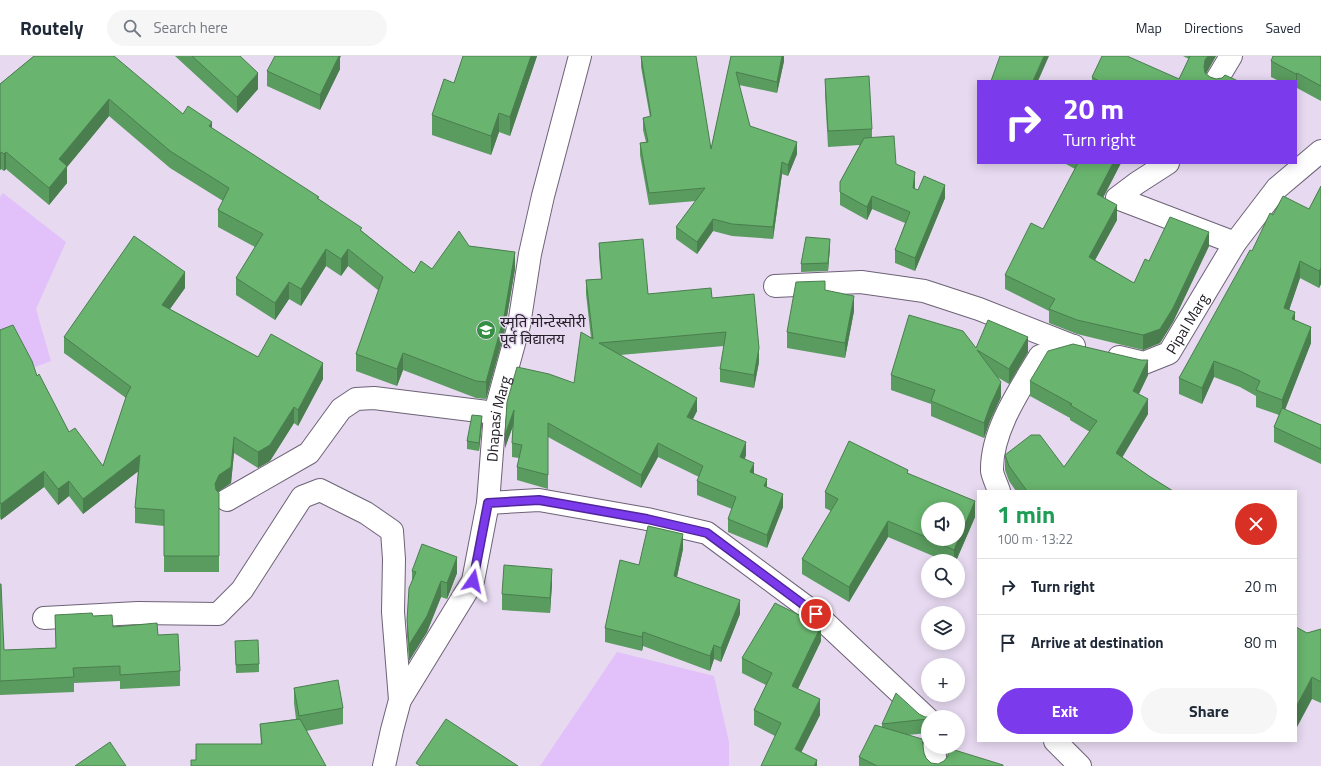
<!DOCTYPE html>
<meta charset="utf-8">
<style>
:root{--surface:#fff;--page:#f6f6f7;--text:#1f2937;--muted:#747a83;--line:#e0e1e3;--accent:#7c3aed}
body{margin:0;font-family:"Titillium Web","Noto Sans Devanagari",sans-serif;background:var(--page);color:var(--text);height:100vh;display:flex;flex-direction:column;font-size:15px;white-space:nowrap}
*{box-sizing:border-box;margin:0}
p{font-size:13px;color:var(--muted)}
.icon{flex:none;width:22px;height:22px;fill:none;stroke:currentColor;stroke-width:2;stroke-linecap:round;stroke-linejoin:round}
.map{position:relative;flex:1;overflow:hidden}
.drawer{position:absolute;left:977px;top:434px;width:320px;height:252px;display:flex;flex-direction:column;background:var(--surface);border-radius:0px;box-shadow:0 2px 10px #0003}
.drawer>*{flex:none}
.guide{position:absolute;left:977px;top:24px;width:320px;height:84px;border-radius:0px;box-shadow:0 2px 10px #0003;background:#7c3aed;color:#fff;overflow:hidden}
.buttons{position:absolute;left:921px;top:446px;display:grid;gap:8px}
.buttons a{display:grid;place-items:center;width:44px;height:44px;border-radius:50%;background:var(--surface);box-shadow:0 2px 10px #0003;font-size:20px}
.pin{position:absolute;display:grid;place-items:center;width:34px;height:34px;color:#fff;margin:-17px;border:2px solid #fff;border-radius:50%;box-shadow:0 1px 4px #0007}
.me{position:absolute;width:44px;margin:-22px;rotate:11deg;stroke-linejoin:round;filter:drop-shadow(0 0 3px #0008)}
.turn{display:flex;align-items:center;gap:14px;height:84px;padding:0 20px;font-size:18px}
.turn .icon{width:52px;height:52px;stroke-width:2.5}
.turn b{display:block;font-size:28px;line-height:34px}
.round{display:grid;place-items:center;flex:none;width:42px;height:42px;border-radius:21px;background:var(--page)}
.overview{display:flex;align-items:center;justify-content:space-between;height:68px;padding:0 20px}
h1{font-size:24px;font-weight:700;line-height:30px;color:#1e9e55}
.primary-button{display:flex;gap:8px;margin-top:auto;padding:8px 20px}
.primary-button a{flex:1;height:46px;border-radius:24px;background:var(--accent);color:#fff;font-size:16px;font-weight:700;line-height:46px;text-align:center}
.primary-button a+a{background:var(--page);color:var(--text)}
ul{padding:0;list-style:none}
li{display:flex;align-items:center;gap:12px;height:56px;padding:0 20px;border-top:1px solid var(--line)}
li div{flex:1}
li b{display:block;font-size:15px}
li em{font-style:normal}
header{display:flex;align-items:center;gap:24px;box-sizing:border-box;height:56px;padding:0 20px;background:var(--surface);border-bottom:1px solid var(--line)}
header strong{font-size:19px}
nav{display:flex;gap:22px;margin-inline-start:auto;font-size:14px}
.search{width:280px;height:36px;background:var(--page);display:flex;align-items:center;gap:10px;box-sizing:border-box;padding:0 14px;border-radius:22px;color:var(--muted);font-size:15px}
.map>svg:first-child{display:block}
.green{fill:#e2c1fb}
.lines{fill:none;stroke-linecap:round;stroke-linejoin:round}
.street-casing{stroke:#6d6276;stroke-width:24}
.street{stroke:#fff;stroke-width:22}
.wall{fill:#5a9b5f;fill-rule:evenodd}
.shaded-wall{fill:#4a7e4e}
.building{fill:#69b46f;stroke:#4a7e4e}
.route-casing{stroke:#51269a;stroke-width:10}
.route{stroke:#7c3aed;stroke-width:7}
.labels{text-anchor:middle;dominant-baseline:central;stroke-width:3;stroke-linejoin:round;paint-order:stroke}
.poi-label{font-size:15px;fill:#252028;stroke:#e6d9f0;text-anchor:start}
.street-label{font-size:15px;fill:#252028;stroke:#e6d9f0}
</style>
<header>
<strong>Routely</strong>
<div class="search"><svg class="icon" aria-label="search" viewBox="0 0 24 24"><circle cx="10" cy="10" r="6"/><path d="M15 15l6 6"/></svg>Search here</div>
<nav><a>Map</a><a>Directions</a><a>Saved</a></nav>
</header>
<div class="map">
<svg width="1321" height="710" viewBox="0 0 1321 710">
<rect width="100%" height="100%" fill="#e6d9f0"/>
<path class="green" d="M3 137 66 186 36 253 51 305 0 324V141Z
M617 596 714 620 729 686V710H540Z"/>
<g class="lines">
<g class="street-casing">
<g id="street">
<path d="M1216 25 1231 0"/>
<path d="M1168 107 1137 127 1117 142 1235 187"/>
<path d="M775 230 861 226 924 235 979 253 1073 290"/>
<path id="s1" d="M1119 301 1144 307 1169 297 1235 187 1277 132 1321 95"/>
<path d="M999 435C997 429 993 421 992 415 991 375 1020 333 1040 300L1074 290"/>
<path d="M227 444 309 397 341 353 356 343 374 342 495 357"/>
<path d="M488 447 539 444 647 463 707 477 816 558 928 663"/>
<path d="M44 562 138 557 218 558 242 534 302 441 320 434 366 457 392 475 394 503 393 556 400 644"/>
<path d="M1055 685 1080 710"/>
<path d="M934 691 936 710"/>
<path id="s2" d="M384 710 392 674 400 644 473 525 488 447 495 357 519 269 530 198 543 140 580 0"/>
</g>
</g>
<use href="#street" class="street"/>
</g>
<path class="wall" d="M34 0 183 58 212 73 319 143 362 175 414 217 432 213 469 190 515 213 504 278 486 343 476 342 403 314 397 330 356 315V298L379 235 348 210 341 220 326 210 301 250 289 243 275 264 236 239V222L255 191 218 171V154L223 145 170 112 109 60 67 111V127L49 149 6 113 4 115 1 113 0 114V28Z
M175 0H240L258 33 237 57Z
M463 0H537L510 80 499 76 491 99 432 79V59L454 27Z
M641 0 711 93 731 0H784V5L777 37 739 29 750 70 797 98 788 120 782 118 773 183 732 180 713 175 697 198 676 183V171L696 145 649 149 640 99V87L646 86 643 74V62L650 61 641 11Z
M1183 0H1216L1206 18 1210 21 1216 23 1238 25H1092V21L1179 23 1189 3Z
M1321 0V45L1297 32 1296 34V25H1279L1271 21V5Z
M340 2V13L320 54 267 30V15Z
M825 23 872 73V81L915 130V133L945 142 915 215 895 207V194L905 167 872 153 867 164 840 149V126L860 89 828 91 825 38Z
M978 62V76H977V65Z
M1066 107H1121L1103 142 1117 164 1095 204 1134 227 1149 205 1209 190 1173 266 1160 287 1143 294 1077 278 1049 267V255L1005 233V219L1043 173 1075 113 1066 108Z
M1321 130V228L1319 232 1300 222 1289 254 1295 264 1311 287 1285 354 1321 369V408L1274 386V371L1279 359 1256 351V340L1240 331 1214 321 1202 348 1179 338V322L1252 195 1273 159 1309 153Z
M599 187 648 238 712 242 759 306 754 332 720 326V313L724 290 620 299 697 355 693 363 746 399 745 403 754 418 767 431 783 451 767 492 728 476V463L732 453 697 439V425L699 421 658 401 641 432 548 381V433L517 424V411L519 402 512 401V387L513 370 505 392 507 346 574 327 591 282 586 238V224L601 223 599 200Z
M830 191 828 215 801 216V208Z
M185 232 170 253 258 301 323 323 298 370 294 367 270 405 258 412 234 397 231 427 219 435 218 436 219 437V516H164V470L135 467V452L138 415 83 458 69 440 58 449 44 431 1 464 0 462V274L37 320 69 376 103 410 126 342 64 297V281Z
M854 255 845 302 787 292V276Z
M976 292 1028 296 1009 328 997 321 1001 341 990 365 984 382 931 360V348L891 334V319Z
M1141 304 1148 319 1139 338 1148 358 1122 401 1149 420 1173 435H1016L1009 425 1005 414V399L1064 411 1090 376 1070 364V362L1030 340V325Z
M482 368 479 395 467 393V385Z
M908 417 975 461 956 505H945L888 481 849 546 802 518V503L831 455 825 452V436ZM928 453 958 483H928Z
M683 493 677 521 740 558 721 606 714 603 710 615 643 590 642 595 605 586V572L639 509Z
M412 515 457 517 447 543 441 541 427 576 409 605 407 580V564L412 524Z
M0 528 4 594 56 592 55 559 93 560 113 571 158 579 180 615V630L120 633V625L74 627V636L0 639Z
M552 528 550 557 502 554V538Z
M1321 573V647L1312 643 1307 577Z
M235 585 259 608V616L236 617Z
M821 585 798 633 820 659 801 696 817 710 775 680 754 669V654L766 629 742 617V602Z
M294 632 343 652V668L306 675 326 710 196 704 261 688 260 668 296 663 294 647Z
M919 658 925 661H928V677L908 679 924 697 926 702 931 707 938 708 1003 710H859V701L882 671V668Z"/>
<path class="shaded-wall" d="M336 0H341L340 2V13L320 54V39Z
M531 0H537L510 80V61Z
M782 0H784V5L777 37V26Z
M1044 0H1049L1038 25H1033Z
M1208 0H1216L1205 19 1204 11 1205 4Z
M258 17V33L237 57V41Z
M1297 17V32L1296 34V18Z
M109 43V60L67 111V127L49 149V132L59 103Z
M499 57V76L491 99V80Z
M212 66V83L209 70Z
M797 86V98L788 120V109Z
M1 96V113L0 114V97Z
M6 96V113L4 115V98Z
M782 106V118L773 183V171Z
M1113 107H1121L1097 153V138Z
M915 116V130L913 146V132Z
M945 129V142L915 215V202Z
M872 140V153L867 164V151Z
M1117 149V164L1089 215V201Z
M713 163V175L697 198V186Z
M1209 176V190L1173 266 1160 287 1143 294V279Z
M830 183V191L828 215V207Z
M326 193V210L301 250V233Z
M348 193V210L341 220V203Z
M515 196V213L504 278 486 343V326Z
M1300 205V222L1284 269V252Z
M1321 212V228L1319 232V215Z
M185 216V232L162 264V249Z
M289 226V243L275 264V247Z
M854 240V255L845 302V287Z
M1295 256V273L1292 263Z
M1311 271V287L1282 361V344Z
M1028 281V296L1009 328V313Z
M759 292V306L754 332V319Z
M403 297V314L397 330V313Z
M1148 304V319L1133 350V335Z
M1214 305V321L1202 348V332Z
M323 307V323L298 370V354Z
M1001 326V341L990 365 984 382V367L990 350Z
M697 342V355L687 374V361Z
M1148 343V358L1116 412V397Z
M294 351V367L270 405 258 412V396Z
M514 354V367L505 392V379Z
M482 360V368L479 395V387Z
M234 381V397L231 427 219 435 215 444V428Z
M746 386V399L740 414V401Z
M658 387V401L641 432V419Z
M140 399V414L83 458V443Z
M754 407V420L750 416Z
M44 415V431L1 464V448Z
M767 423V436L764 430Z
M69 425V440L58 449V433Z
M783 438V451L767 492V479Z
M975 445V461L956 505H954V494Z
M888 465V481L849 546V531Z
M683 478V493L674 534V520Z
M457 501V517L447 543V527Z
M552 513V528L550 557V542Z
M441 525V541L427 576 409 605V589Z
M740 544V558L721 606V592Z
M821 570V585L792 645V630Z
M643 576V590L642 595V581Z
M714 589V603L710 615V600Z
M1312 621V643L1296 673V651Z
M820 643V659L795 709V693Z
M817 704V710H814Z"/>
<path class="building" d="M34 0H114L183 58 188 50 212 66 209 70 319 141 317 142 362 172 360 174 414 217 421 205 432 213 459 175 469 190 515 196 504 261 486 326 476 325 403 297 397 313 356 298 383 221 348 193 341 203 326 193 301 233 289 226 275 247 236 222 263 178 218 154 229 132 170 95 109 43 59 103 67 110 49 132 6 96 4 98 1 96 0 97V28Z
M192 0H240L258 17 237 41Z
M275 0H339L320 39 267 15Z
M463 0H531L510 61 499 57 491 80 432 59 444 23 454 27Z
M641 0H696L711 93 731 0H782L777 26 736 16 750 70 797 86 788 109 782 106 773 171 732 168 713 163 697 186 676 171 705 132 649 137 640 87 648 86 643 62 651 60Z
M1000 0H1044L1033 25H991Z
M1102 0H1127L1179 23 1190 0H1208L1205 4 1204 11 1205 17 1210 21 1216 23 1222 22 1225 19 1238 25H1099L1092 21Z
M1273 0H1321V30L1297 17 1296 18 1271 5Z
M869 20 872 73 828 75 825 23Z
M894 80 896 108 915 116 913 132 918 134 924 120 945 129 915 202 895 194 910 156 872 140 867 151 840 136V126L864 82Z
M1078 107H1113L1097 138 1117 149 1089 201 1134 227 1145 203 1149 205 1170 161 1209 176 1173 252 1160 273 1143 279 1077 264 1049 253 1055 243 1005 219 1031 167 1043 173Z
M1321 130V212L1319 215 1300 205 1284 252 1295 256 1292 263 1311 271 1282 344 1256 334 1260 325 1240 315 1214 305 1202 332 1179 322 1250 194 1252 195 1270 157 1273 159 1283 140 1309 153Z
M134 180 185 216 162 249 258 301 271 278 323 307 298 354 294 351 270 389 258 396 234 381 231 411 219 419 215 428 216 434 219 437V500H164V454L135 452 140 399 83 443 69 425 58 433 44 415 1 448 0 446V274L13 269 32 305 37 320 39 318 69 376 75 372 103 410 127 338 131 331 64 281Z
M806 181 830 183 828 207 801 208Z
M643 183 648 238 711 232 712 242 754 238 759 292 754 319 720 313 726 276 599 287 697 342 687 361 746 386 740 401 754 407 750 416 767 423 764 430 783 438 767 479 728 463 736 441 697 425 703 410 658 387 641 419 548 367V419L517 411 522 389 512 387 514 354 505 379 507 346 517 311 549 318 574 327 581 276 593 283 586 224 602 223 599 187Z
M825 225V234L854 240 845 287 787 276 796 226Z
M909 259 963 275 976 292 988 264 1028 281 1009 313 977 294 1001 326 990 350 984 367 931 345 935 334 891 319Z
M1073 288 1141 304H1148L1133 335 1148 343 1116 397 1149 420 1173 435H1027L1009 410 1005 399 1031 379H1040L1064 411 1097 365 1070 349 1072 348 1030 325 1048 295Z
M1282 352 1321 369V393L1274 371Z
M472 359 482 360 479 387 467 385Z
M849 385 908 414 907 417 975 445 954 494 929 483H958V453H928V482L888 465 849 531 802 503 838 443 825 436Z
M648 470 683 478 674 520 740 544 721 592 714 589 710 600 643 576 642 581 605 572 620 504 639 509Z
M422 488 457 501 447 527 441 525 427 560 409 589 407 564 409 532 416 516 412 515Z
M504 509 552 513 550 542 502 538Z
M0 528H1L4 594 56 592 55 559 92 557 93 560 112 559 113 571 157 567 158 579 178 578 180 615 120 619V610L73 612 74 621 0 625Z
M775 547 821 570 792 630 820 643 795 693 817 704 814 710H761L781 667 754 654 772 617 742 602Z
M1296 571 1307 577 1321 573V626L1312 621 1296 651Z
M258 584 259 608 236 609 235 585Z
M338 624 343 652 299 660 294 632Z
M896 637 919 658 925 661H928V663L882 668Z
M937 657 945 661H932Z
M300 663 326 710H191V704H196V688H262L260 668Z
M446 663 518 710H420L416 707Z
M875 669 922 683 924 697 926 702 931 707 938 708 944 705 948 700V692L1003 709V710H877L859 701Z
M110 686 126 710H75Z"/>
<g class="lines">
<g class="route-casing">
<path id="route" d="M473 525 488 447 539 444 647 463 707 477 816 558"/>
</g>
<use href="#route" class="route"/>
</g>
<defs>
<g id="school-disc" transform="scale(1)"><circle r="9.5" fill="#348f40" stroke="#e6d9f0"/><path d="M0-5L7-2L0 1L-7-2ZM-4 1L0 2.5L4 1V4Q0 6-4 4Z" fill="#fff"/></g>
</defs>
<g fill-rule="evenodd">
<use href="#school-disc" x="486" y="274"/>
</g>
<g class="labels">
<g class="poi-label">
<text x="500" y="265">स्मृति मोन्टेस्सोरी<tspan x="500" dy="17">पूर्व विद्यालय</tspan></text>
</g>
<g class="street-label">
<text stroke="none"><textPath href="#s1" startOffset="87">Pipal Marg</textPath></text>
<text stroke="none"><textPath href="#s2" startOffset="372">Dhapasi Marg</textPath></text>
</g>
</g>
</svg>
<div class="buttons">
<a><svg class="icon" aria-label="sound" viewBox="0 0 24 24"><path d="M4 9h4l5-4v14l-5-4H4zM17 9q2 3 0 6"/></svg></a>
<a><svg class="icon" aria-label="search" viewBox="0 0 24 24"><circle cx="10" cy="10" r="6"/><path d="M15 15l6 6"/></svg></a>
<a><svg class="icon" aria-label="layers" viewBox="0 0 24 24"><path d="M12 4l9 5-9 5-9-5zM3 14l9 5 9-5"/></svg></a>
<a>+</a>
<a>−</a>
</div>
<div class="pin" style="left:816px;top:558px;background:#d93025"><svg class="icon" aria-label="arrive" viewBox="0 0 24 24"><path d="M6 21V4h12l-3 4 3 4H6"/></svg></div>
<svg class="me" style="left:473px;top:525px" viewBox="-20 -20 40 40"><path d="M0-17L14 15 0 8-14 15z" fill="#7c3aed" stroke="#fff" stroke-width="4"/></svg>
<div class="guide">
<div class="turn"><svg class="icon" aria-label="right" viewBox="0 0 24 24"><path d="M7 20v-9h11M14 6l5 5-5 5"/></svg><div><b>20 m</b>Turn right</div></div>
</div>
<section class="drawer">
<div class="overview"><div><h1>1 min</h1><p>100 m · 13:22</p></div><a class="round" style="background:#d93025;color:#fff"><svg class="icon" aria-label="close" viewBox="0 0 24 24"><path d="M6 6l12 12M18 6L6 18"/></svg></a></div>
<ul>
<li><svg class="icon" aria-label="right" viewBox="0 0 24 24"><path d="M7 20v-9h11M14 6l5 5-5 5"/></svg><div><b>Turn right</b></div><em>20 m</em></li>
<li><svg class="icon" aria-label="arrive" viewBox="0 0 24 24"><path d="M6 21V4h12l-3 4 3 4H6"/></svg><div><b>Arrive at destination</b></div><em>80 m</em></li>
</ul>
<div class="primary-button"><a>Exit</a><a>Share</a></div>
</section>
</div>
